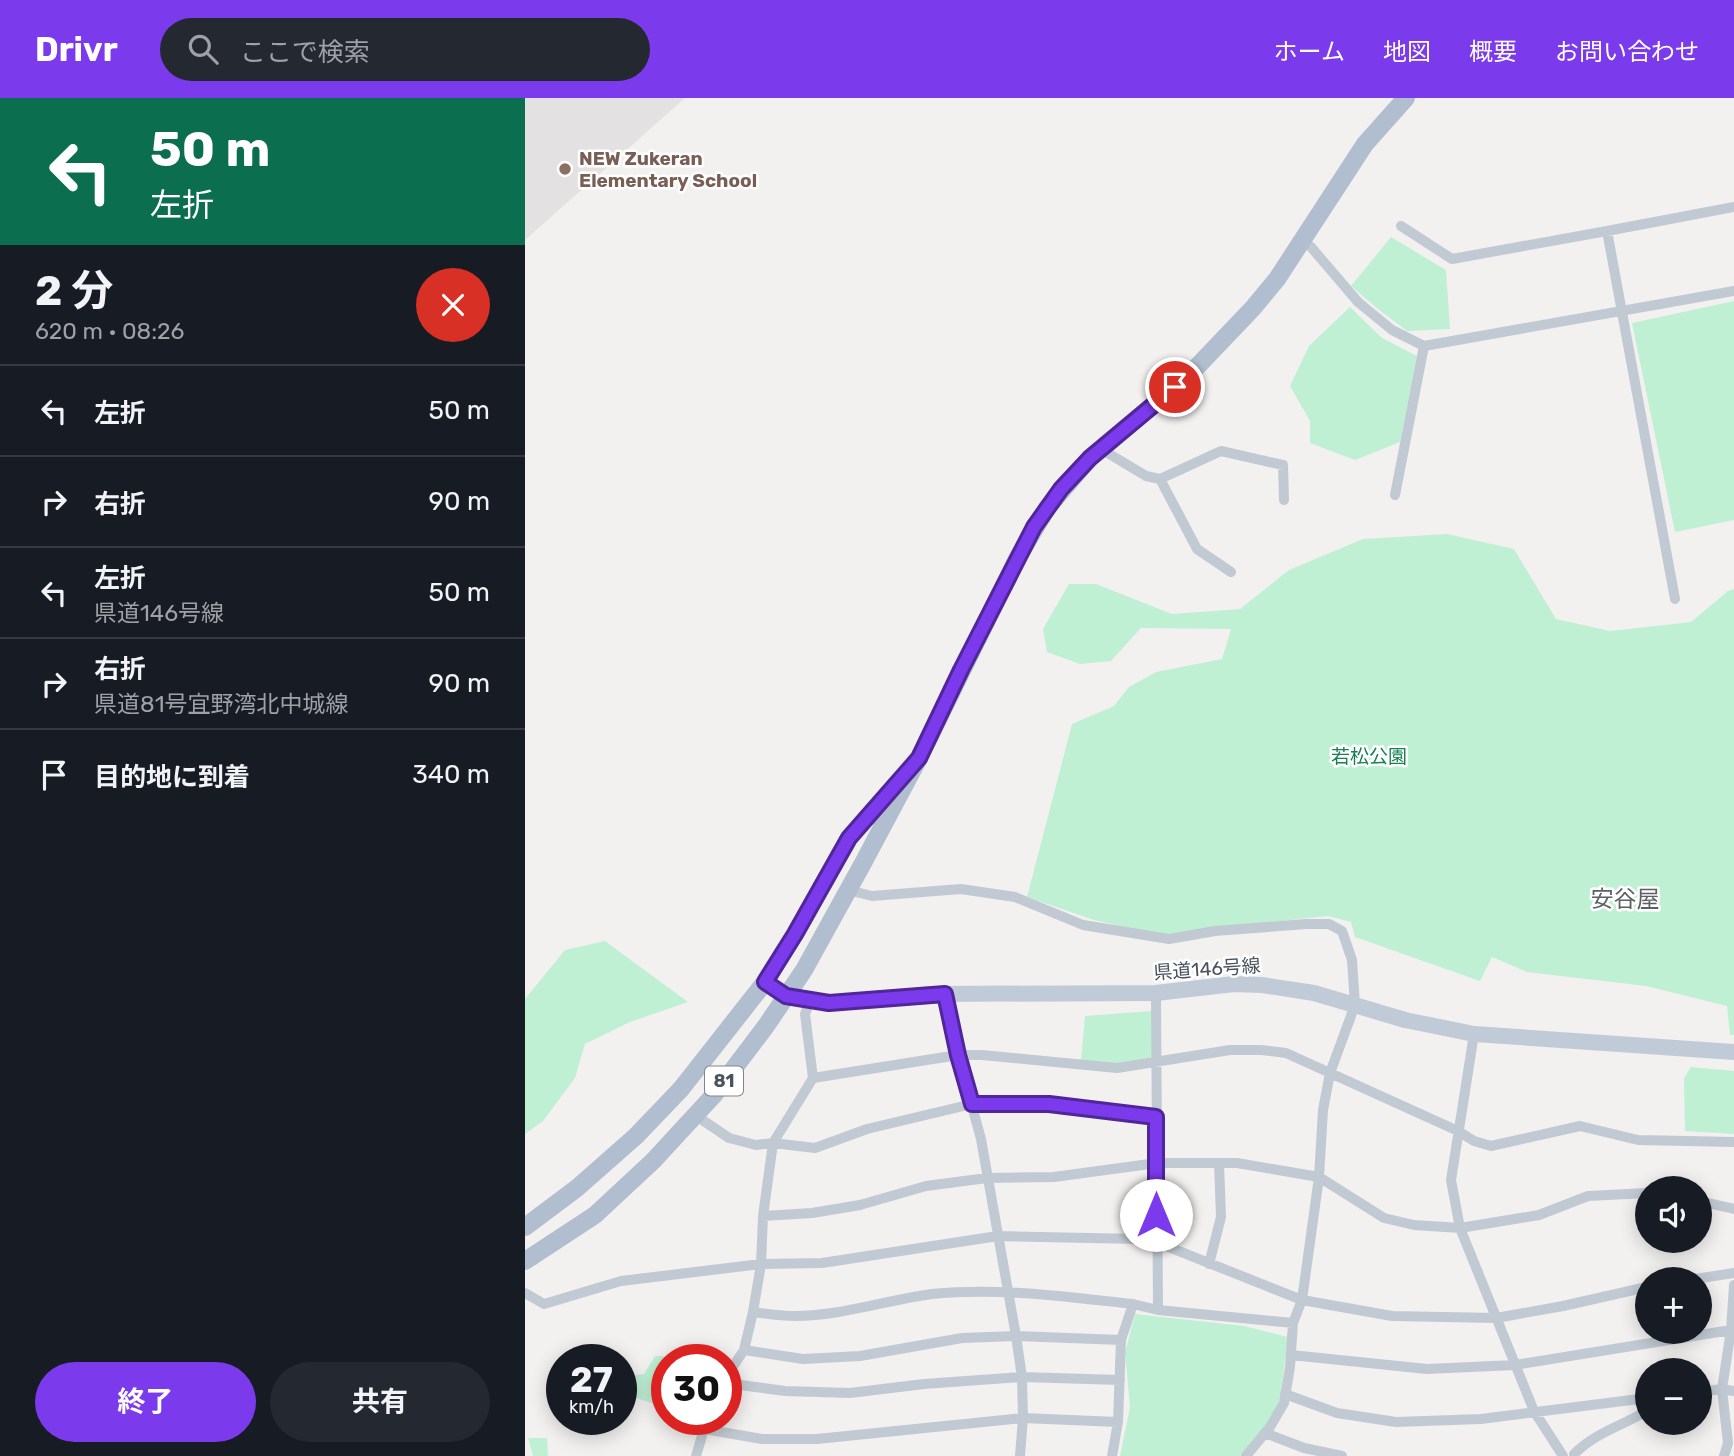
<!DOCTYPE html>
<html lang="ja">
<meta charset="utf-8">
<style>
:root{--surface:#171b24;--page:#242831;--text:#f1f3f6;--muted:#9ea1a6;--line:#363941;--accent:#7c3aed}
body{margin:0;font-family:Rubik,"Noto Sans JP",sans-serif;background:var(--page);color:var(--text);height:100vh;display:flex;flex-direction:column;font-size:26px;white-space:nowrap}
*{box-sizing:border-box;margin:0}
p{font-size:23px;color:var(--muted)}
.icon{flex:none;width:38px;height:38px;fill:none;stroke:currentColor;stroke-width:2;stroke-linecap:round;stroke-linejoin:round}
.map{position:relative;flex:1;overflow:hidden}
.panel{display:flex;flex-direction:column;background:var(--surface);width:525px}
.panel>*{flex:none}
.guide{background:#0b6e4f;color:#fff;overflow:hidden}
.fabs{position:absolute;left:1110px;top:1078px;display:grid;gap:14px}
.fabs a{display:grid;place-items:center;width:77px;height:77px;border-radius:50%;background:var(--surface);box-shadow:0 4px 18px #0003;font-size:35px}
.speed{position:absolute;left:21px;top:1246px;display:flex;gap:14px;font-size:35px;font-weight:700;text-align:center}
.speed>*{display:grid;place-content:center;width:91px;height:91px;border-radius:50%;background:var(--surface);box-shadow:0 4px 18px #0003;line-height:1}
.speed small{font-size:18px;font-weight:400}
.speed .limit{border:10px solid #d22;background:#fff;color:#111}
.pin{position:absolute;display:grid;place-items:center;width:60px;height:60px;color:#fff;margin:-30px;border:4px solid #fff;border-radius:50%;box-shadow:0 2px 7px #0007}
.me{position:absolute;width:77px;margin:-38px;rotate:0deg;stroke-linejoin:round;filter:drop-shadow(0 0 5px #0008)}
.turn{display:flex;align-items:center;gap:24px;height:147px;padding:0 35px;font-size:32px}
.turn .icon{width:91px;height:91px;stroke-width:2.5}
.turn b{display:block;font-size:49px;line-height:60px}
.round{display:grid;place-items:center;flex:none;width:74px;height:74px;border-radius:37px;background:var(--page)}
.overview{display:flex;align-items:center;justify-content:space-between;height:119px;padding:0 35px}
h1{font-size:42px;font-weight:700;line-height:52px}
.button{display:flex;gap:14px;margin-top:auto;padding:14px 35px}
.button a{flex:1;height:80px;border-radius:42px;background:var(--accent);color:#fff;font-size:28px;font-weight:700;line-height:80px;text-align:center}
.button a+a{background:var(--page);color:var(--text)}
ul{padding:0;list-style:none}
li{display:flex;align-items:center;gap:21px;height:91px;padding:0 35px;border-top:2px solid var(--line)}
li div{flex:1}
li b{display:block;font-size:26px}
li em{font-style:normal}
header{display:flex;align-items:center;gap:42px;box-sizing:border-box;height:98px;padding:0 35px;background:var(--accent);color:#fff}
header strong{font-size:33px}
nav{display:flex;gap:38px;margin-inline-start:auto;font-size:24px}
.search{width:490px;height:63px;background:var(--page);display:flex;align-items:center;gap:18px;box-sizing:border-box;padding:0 24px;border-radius:38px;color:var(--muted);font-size:26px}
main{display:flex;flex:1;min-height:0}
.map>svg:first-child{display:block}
.education{fill:#e4e1e2}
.green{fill:#bff0d4}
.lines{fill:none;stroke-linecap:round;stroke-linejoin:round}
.minor{stroke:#c1cad2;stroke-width:10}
.secondary{stroke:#c1cbd7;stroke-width:16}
.primary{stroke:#b0becf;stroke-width:18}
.route-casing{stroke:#51269a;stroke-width:18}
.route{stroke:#7c3aed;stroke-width:12}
.education-dot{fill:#8d6e63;stroke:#fff;stroke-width:2.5}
.labels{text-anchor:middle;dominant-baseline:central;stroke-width:5;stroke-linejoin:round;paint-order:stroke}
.shield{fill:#fff;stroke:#7f878e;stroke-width:2}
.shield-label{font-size:18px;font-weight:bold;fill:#48535e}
.education-label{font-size:19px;font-weight:bold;fill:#785e54;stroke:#fff;text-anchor:start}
.park-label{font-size:19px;fill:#178151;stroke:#fff}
.street-label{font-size:19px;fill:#48535e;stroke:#fff}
.quarter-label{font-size:23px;fill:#5d6065;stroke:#fff}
</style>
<header>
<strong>Drivr</strong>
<div class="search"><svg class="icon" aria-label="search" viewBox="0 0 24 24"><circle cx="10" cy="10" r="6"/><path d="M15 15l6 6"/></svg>ここで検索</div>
<nav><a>ホーム</a><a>地図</a><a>概要</a><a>お問い合わせ</a></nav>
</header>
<main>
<section class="panel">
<div class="guide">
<div class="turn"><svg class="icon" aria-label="left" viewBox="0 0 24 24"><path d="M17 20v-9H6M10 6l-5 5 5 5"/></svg><div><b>50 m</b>左折</div></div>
</div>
<div class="overview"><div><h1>2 分</h1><p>620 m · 08:26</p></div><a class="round" style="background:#d93025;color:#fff"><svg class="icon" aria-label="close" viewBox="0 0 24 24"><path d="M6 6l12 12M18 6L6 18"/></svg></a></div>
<ul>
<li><svg class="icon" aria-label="left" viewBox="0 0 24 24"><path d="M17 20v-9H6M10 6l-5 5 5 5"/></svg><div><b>左折</b></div><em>50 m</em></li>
<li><svg class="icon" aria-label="right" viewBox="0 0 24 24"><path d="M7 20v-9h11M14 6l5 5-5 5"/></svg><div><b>右折</b></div><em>90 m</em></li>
<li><svg class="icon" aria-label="left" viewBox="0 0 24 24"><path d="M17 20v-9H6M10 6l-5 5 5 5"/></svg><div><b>左折</b><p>県道146号線</p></div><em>50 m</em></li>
<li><svg class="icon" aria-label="right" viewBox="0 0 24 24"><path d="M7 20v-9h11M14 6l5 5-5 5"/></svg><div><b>右折</b><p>県道81号宜野湾北中城線</p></div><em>90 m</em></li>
<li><svg class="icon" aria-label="arrive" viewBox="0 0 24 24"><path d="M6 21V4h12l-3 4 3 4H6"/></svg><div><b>目的地に到着</b></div><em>340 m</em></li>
</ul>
<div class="button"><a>終了</a><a>共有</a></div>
</section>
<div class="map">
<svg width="1209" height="1358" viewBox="0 0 1209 1358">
<rect width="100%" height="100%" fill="#f3f0f0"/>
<path class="education" d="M0 0H160L0 142Z"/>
<path class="green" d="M866 139 921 172 925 231 882 233 853 211 826 188Z
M1209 203V422L1150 434 1107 225Z
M825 209 857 240 892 258 875 344 830 362 785 345V323L765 288 784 248Z
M922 436 989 451 1031 521 1085 533 1166 524 1203 493 1209 491V937H1205L1202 908 1121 888 1002 874 967 859 955 883 830 839 826 824 803 818 687 830 639 838 569 822 502 799 547 626 589 608 604 589 631 574 697 561 706 531 616 530 586 563 555 566 522 554 518 531 544 486H571L647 516 715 511 764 472 838 441Z
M80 843 163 904 105 924 60 946 50 980 18 1023 0 1036V901L40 852Z
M627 913 629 961 591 967 556 963 560 918Z
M1166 969 1209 973V1036L1160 1033 1159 980Z
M610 1216 719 1228 763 1239 755 1302 744 1324 715 1358H595L605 1309 600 1255Z
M130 1258H138L146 1262H142V1310L96 1295V1279L119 1276Z
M3 1340H22L23 1358H8Z"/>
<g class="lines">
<path class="minor" d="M876 128 927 161 1082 133
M776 143 786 149 833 204 867 232 899 248 1209 193
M576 351 621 378 635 381 672 451 706 474
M635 381 696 353 758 367 759 402
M870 397 899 248
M1150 501 1082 133 1209 109
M323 792 347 798 436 791 490 799 558 827 644 841 690 833 781 826H804L817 833 827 862 830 907 805 975 798 1012 794 1079 777 1202 768 1225 765 1269 759 1305 745 1329 721 1358
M631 895 633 1212
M420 896 433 957 456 1041 491 1238 497 1279 498 1320 495 1358
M949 936 926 1082 935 1130 1009 1313 1038 1358
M288 980 433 957H457L592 970 705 952H736L761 955 933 1033 949 1043 966 1048 1055 1028 1113 1042 1209 1044
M170 1017 204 1040 231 1047 248 1045 290 1050 342 1031 447 1006H524L631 1019
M1174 1103 1209 1111
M238 1118 287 1115 335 1107 401 1088 462 1080 529 1079 632 1065H712L794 1079 859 1120 889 1127 935 1130 1014 1117 1063 1098 1122 1095
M684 1166 696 1119 694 1065
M1170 1181 1209 1175
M0 1195 19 1206 96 1183 236 1166 297 1165 473 1138 613 1141 631 1144 777 1202 867 1218 971 1220 1038 1208 1122 1189
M228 1214C242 1216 256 1218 270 1218 316 1218 361 1202 407 1196 475 1189 541 1199 608 1206
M219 1252 278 1261 335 1258 437 1240 491 1238 596 1242
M766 1257 902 1271 990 1267 1206 1232
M201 1279 219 1252 228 1214 236 1166 238 1118 248 1045 288 980 280 916 285 903
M201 1285 260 1293 325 1295 399 1286 497 1279 595 1282
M1174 1294 1197 1291 1209 1293
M760 1296 812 1315 871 1324 956 1321 1122 1300
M179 1331 237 1341H292L498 1320 593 1324
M740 1335 779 1350 817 1358
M1049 1356C1070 1335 1096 1328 1122 1313
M171 1358 182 1321
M587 1358 593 1324 596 1242 608 1206 633 1212 768 1225
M1199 1358 1203 1345 1197 1291 1206 1232 1209 1187"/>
<path class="secondary" d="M240 884 261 898 304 905 410 896 631 895 709 886 737 887 789 895 880 922 949 936 1209 954"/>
<path class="primary" d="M0 1129 52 1090 111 1038 156 991 240 884 270 836 324 740 374 683
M0 1163 70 1117 128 1063 188 998 241 928 279 872 337 767 394 660 492 461 522 410 565 360 666 275 728 210 752 181 840 46 881 0"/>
</g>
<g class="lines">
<g class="route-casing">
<path id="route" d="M631 1117V1019L524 1006H447L433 957 420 896 304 905 261 898 240 884 270 836 324 740 394 660 436 572 509 429 536 391 565 360 650 289"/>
</g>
<use href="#route" class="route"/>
</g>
<circle class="education-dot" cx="40" cy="71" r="7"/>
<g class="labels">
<rect class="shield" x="180" y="968.5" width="38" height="29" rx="5"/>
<g class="shield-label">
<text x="199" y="983">81</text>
</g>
<g class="education-label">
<text x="54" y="60">NEW Zukeran<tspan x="54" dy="22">Elementary School</tspan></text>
</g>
<g class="park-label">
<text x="844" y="658">若松公園</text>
</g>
<g class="street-label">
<text transform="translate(682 871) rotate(-4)">県道146号線</text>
</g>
<g class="quarter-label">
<text x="1100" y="801">安谷屋</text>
</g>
</g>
</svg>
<div class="fabs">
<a><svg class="icon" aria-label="sound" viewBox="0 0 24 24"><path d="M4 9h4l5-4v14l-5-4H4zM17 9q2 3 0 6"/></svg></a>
<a>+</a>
<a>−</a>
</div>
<div class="speed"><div>27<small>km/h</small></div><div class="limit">30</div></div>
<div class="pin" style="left:650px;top:289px;background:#d93025"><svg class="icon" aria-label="arrive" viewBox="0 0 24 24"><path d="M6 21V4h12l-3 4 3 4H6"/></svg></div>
<svg class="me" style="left:631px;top:1117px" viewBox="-20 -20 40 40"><circle r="19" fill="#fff"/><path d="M0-13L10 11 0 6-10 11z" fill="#7c3aed"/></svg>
</div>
</main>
